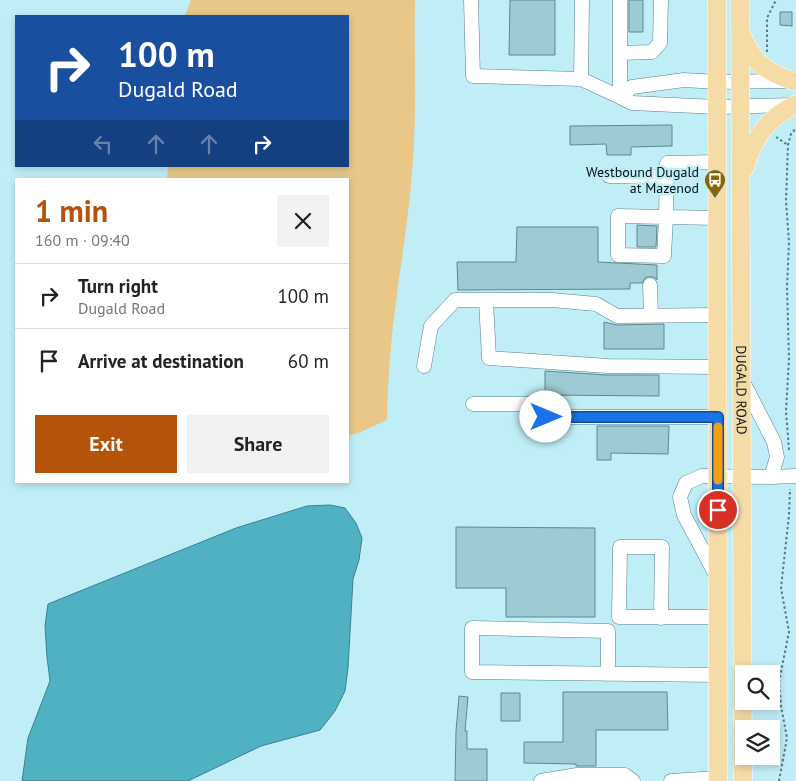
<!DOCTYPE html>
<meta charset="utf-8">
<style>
:root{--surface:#fff;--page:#f2f2f2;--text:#222;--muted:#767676;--line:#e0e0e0;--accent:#b45309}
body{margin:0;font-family:"PT Sans",sans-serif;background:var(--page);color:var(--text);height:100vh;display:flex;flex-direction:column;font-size:19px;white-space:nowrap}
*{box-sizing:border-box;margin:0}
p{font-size:16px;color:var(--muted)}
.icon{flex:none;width:28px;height:28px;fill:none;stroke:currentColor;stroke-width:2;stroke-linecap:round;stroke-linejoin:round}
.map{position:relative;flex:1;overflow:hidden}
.sheet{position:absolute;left:15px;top:178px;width:334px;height:305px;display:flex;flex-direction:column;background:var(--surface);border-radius:0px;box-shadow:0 2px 8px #0003}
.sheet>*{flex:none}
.top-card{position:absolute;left:15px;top:15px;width:334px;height:152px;border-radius:0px;box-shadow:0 2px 8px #0003;background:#1a4fa0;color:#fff;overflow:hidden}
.fabs{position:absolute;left:735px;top:665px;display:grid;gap:10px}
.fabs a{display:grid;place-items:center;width:45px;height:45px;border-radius:0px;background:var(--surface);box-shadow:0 2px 8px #0003;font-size:25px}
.pin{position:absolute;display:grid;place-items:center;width:42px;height:42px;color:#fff;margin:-21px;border:2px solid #fff;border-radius:50%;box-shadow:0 1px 5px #0007}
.me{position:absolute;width:55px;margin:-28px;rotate:90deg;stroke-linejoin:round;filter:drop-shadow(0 0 4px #0008)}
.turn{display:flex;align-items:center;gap:18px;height:105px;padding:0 20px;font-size:22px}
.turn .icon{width:65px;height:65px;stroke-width:2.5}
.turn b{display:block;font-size:35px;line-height:42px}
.lanes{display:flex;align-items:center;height:48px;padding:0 20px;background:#0003;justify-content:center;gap:25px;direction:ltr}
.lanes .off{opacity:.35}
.round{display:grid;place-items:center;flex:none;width:52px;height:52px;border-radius:0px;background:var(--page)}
.overview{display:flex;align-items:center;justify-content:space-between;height:85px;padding:0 20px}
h1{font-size:30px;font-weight:700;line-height:38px;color:var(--accent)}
.button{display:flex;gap:10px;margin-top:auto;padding:10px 20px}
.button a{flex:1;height:58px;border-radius:0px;background:var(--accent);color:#fff;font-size:20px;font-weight:700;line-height:58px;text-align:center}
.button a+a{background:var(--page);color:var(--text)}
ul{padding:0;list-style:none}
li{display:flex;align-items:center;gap:15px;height:65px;padding:0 20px;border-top:1px solid var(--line)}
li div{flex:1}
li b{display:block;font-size:19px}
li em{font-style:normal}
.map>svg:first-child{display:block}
.green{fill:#e8c788}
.water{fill:#50b1c2;stroke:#39818e}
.building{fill:#9ecbd3;stroke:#5c878f}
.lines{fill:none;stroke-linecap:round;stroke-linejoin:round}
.minor-casing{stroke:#578289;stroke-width:15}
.major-casing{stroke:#fff;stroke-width:19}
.path{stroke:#5b787e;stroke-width:2;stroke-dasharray:2.5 2.5;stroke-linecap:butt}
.minor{stroke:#fff;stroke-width:14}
.major{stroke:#f5dca7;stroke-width:18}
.route-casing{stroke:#114b97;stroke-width:12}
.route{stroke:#1a73e8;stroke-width:9}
.slow{stroke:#f59e0b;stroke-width:9}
.labels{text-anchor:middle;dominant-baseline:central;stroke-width:5;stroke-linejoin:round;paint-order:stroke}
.poi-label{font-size:14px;fill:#021114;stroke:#c0eef7;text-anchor:end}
.street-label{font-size:14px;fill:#021114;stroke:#c0eef7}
</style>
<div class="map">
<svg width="796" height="781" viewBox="0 0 796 781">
<rect width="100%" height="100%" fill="#c0eef7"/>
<path class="green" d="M191 0H415C414 53 417 106 413 159 410 210 401 260 395 310 390 346 388 383 387 420L356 434 348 435V179H167L168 166H348V16H185Z"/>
<path class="water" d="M330 505 345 508 356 523 362 538 359 560 353 579 348 668 345 691 335 711 320 730 261 746 188 781H22L28 738 50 681 47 657 45 626 48 604 236 528 307 506Z"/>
<path class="building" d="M510 0H555V55H509Z
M629 0H643V32H629Z
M780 12H792V26L780 25Z
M672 125V146L631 147V155H607L606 144 570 145V126Z
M637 225 657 226 656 247H637Z
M517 227H598V262L657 265V280L654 277H646L642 283H630V289L458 290 457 262H516Z
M604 322 617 325 664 324V349H604Z
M545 371 607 375H659V396L545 395Z
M597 426H669L668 454 611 453V460H597Z
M456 527 595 528V617H506V588H456Z
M563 692H667L668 730H596V766H576V764L524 763V742H563Z
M501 693H520V721H501Z
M459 696 468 697 465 731H467V749H487V781H455L456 731Z"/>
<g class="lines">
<g class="minor-casing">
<path id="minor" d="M471 0 473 76 581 79 620 97V0
M620 53 652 52 660 43 661 0
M581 79 582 0
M788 81 717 82 684 80 632 87 620 97 632 103 717 107 794 105
M717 162 667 163 666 217 717 218
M609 176 666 177
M618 216 666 217 664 256 618 255Z
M650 285 651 316
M486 300 489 358 608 366 717 367
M424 366 431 326 455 300H552L596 304 617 316 717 315
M473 404H533L546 417H718
M771 477 796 476
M717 577 684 515 680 497 686 483 702 476 771 477 777 457 774 442 742 380
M661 618 662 547H620L619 617H718
M608 674V631L472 628V672L718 675
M541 781 577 775H625L633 781
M671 781 718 778"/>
</g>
<g class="major-casing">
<g id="major">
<path d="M717 0 718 781"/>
<path id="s1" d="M740 0 743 781"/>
<path d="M742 35C754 64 765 71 793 81"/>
<path d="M745 168C754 137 766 120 794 105"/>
</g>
</g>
<path class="path" d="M767 52V18L776 0
M776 137 788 145
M789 450 786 411 789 359 787 287 789 242 786 201 788 145 791 134 796 128
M779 781 787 738 781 706 779 682 789 632 781 588 789 515 790 489"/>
<use href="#minor" class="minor"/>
<use href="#major" class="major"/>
</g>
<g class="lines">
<g class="route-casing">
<path id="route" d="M546 417H718V510"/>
</g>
<use href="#route" class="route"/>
<path class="slow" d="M718 427V480"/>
</g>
<defs>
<g id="bus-pin" transform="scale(1.125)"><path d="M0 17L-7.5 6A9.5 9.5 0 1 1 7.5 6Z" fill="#8a6504" stroke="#c0eef7"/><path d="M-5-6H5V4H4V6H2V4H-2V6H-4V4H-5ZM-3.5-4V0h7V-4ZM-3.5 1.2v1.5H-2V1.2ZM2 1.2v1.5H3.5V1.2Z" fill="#fff"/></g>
</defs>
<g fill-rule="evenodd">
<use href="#bus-pin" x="715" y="180"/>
</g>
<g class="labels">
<g class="poi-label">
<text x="699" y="172">Westbound Dugald<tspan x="699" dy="16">at Mazenod</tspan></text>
</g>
<g class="street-label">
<text stroke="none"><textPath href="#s1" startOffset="390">DUGALD ROAD</textPath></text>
</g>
</g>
</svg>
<div class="fabs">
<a><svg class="icon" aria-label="search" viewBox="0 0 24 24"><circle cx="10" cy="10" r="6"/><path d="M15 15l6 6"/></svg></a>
<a><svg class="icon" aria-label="layers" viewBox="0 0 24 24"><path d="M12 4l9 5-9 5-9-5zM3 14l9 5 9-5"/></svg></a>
</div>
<div class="pin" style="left:718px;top:510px;background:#d93025"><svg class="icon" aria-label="arrive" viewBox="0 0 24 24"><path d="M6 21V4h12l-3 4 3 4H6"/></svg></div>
<svg class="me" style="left:546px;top:417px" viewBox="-20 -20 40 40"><circle r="19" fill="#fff"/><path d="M0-13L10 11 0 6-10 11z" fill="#1a73e8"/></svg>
<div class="top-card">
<div class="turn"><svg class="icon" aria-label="right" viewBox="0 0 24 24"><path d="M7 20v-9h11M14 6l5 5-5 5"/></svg><div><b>100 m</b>Dugald Road</div></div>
<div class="lanes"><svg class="icon off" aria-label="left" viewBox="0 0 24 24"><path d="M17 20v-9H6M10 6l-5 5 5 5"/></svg><svg class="icon off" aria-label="ahead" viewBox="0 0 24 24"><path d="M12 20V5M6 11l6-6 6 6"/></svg><svg class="icon off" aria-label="ahead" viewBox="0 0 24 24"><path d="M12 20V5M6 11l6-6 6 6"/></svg><svg class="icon" aria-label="right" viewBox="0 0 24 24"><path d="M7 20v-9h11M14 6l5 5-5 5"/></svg></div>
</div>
<section class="sheet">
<div class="overview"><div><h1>1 min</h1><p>160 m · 09:40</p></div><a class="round"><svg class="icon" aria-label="close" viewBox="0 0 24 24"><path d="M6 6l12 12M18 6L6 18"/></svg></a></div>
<ul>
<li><svg class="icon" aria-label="right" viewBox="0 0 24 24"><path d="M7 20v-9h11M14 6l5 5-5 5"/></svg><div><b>Turn right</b><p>Dugald Road</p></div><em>100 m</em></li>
<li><svg class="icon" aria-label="arrive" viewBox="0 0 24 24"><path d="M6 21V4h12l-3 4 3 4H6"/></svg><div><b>Arrive at destination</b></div><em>60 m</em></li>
</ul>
<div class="button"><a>Exit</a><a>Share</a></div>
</section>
</div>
